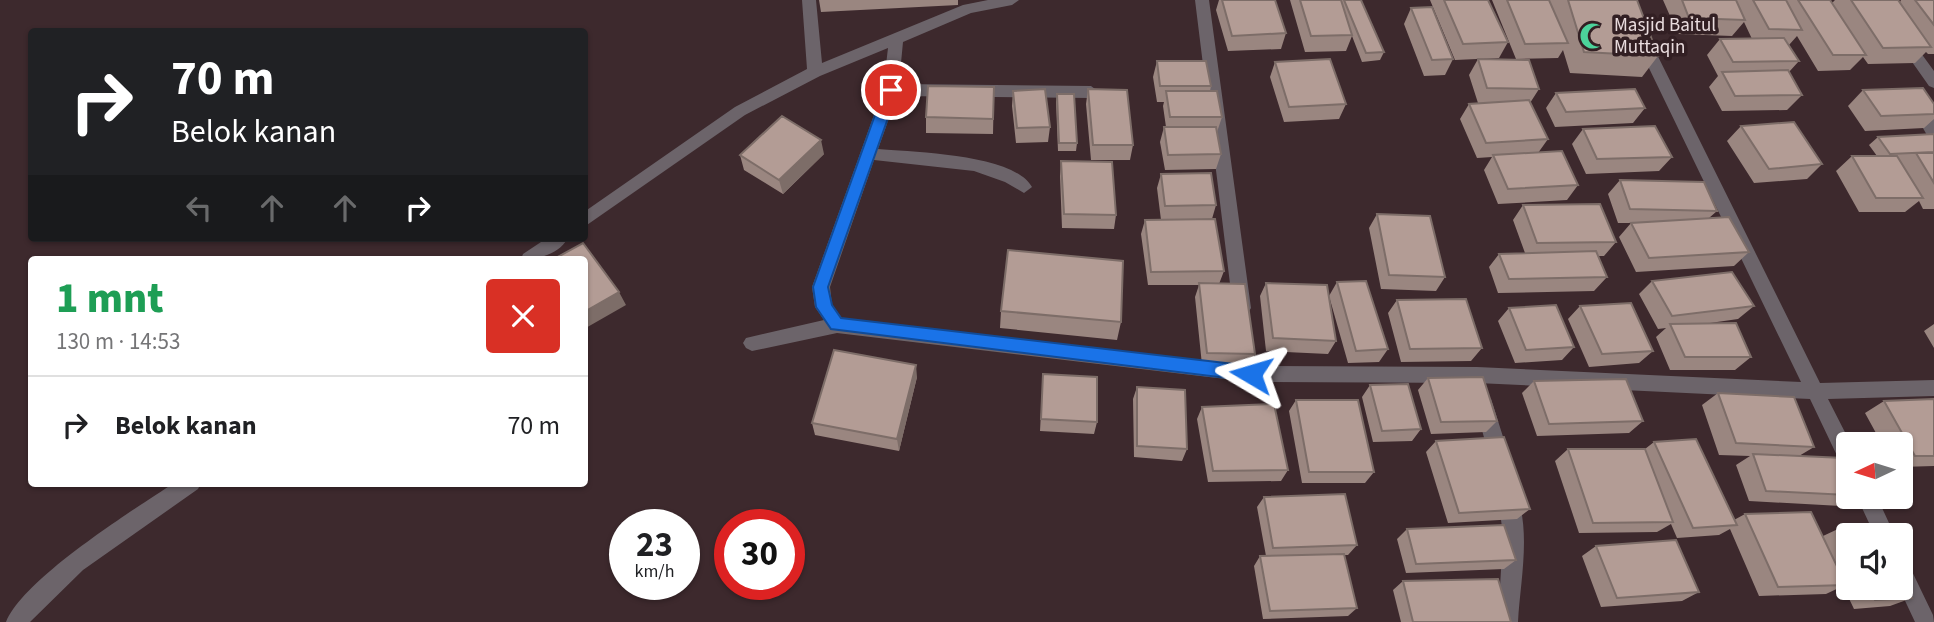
<!DOCTYPE html>
<html lang="id">
<meta charset="utf-8">
<style>
:root{--surface:#fff;--page:#f2f2f2;--text:#202124;--muted:#757577;--line:#e0e0e0}
body{margin:0;font-family:"Source Sans 3",sans-serif;background:var(--page);color:var(--text);height:100vh;display:flex;flex-direction:column;font-size:26px;white-space:nowrap}
*{box-sizing:border-box;margin:0}
p{font-size:23px;color:var(--muted)}
.icon{flex:none;width:38px;height:38px;fill:none;stroke:currentColor;stroke-width:2;stroke-linecap:round;stroke-linejoin:round}
.map{position:relative;flex:1;overflow:hidden}
.sheet{position:absolute;left:28px;top:256px;width:560px;height:231px;display:flex;flex-direction:column;background:var(--surface);border-radius:7px;box-shadow:0 2px 5px #0004}
.sheet>*{flex:none}
.guide{position:absolute;left:28px;top:28px;width:560px;height:214px;border-radius:7px;box-shadow:0 2px 5px #0004;background:#202124;color:#fff;overflow:hidden}
.needle{width:46px;rotate:266deg}
.buttons{position:absolute;left:1836px;top:432px;display:grid;gap:14px}
.buttons a{display:grid;place-items:center;width:77px;height:77px;border-radius:7px;background:var(--surface);box-shadow:0 2px 5px #0004;font-size:35px}
.speed{position:absolute;left:609px;top:509px;display:flex;gap:14px;font-size:35px;font-weight:700;text-align:center}
.speed>*{display:grid;place-content:center;width:91px;height:91px;border-radius:50%;background:var(--surface);box-shadow:0 2px 5px #0004;line-height:1}
.speed small{font-size:18px;font-weight:400}
.speed .limit{border:10px solid #d22;background:#fff;color:#111}
.pin{position:absolute;display:grid;place-items:center;width:60px;height:60px;color:#fff;margin:-30px;border:4px solid #fff;border-radius:50%;box-shadow:0 2px 7px #0007}
.me{position:absolute;width:77px;margin:-38px;rotate:277deg;stroke-linejoin:round;filter:drop-shadow(0 0 5px #0008)}
.turn{display:flex;align-items:center;gap:24px;height:147px;padding:0 28px;font-size:32px}
.turn .icon{width:91px;height:91px;stroke-width:2.5}
.turn b{display:block;font-size:49px;line-height:60px}
.lanes{display:flex;align-items:center;height:66px;padding:0 28px;background:#0003;justify-content:center;gap:35px;direction:ltr}
.lanes .off{opacity:.35}
.round{display:grid;place-items:center;flex:none;width:74px;height:74px;border-radius:7px;background:var(--page)}
.overview{display:flex;align-items:center;justify-content:space-between;height:119px;padding:0 28px}
h1{font-size:42px;font-weight:800;line-height:52px;color:#1e9e55}
ul{padding:0;list-style:none}
li{display:flex;align-items:center;gap:21px;height:98px;padding:0 28px;border-top:2px solid var(--line)}
li div{flex:1}
li b{display:block;font-size:26px}
li em{font-style:normal}
.map>svg:first-child{display:block}
.lines{fill:none;stroke-linecap:round;stroke-linejoin:round}
.minor{fill:#6c646a;fill-rule:evenodd}
.wall{fill:#9a8680}
.shaded-wall{fill:#7d6d68}
.building{fill:#b39c95;stroke:#7d6d68;stroke-width:2}
.route{fill:#1a73e8;stroke:#114b97;stroke-width:2}
.labels{text-anchor:middle;dominant-baseline:central;stroke-width:7;stroke-linejoin:round;paint-order:stroke}
.poi-label{font-size:19px;fill:#e9dcde;stroke:#321f23;text-anchor:start}
</style>
<div class="map">
<svg width="1934" height="622" viewBox="0 0 1934 622">
<rect width="100%" height="100%" fill="#3d292d"/>
<g class="lines">
<path class="minor" d="M802 0H816L822 63 963 5 988 0H1019L1012 5 971 13 903 42 899 84 1091 86 1099 92 1091 98 897 96 878 149C913 152 1014 154 1032 187L1024 193 1005 182 974 171 874 160 830 287 832 305 842 318 1251 366 1477 367 1801 382 1616 0H1630L1820 383 1934 380V396L1828 399 1851 444H1848V467L1841 464 1810 399 1477 383 1251 382 837 333 752 351 746 348 743 343 746 338 824 320 815 307 812 287 883 90 888 48 820 76 745 115 584 227V212L735 107 807 69Z
M1195 0H1209L1251 308 1248 313 1242 315 1236 313 1233 308Z
M1905 37 1910 38 1934 71V88L1929 86 1898 42Z
M1934 112V139L1928 137 1919 121 1922 117Z
M547 238H568C558 255 539 259 521 259L523 254Z
M1484 397 1491 399 1493 405 1510 459 1507 465 1500 468 1493 465 1490 459 1475 405 1477 399Z
M174 483H201L198 489 83 570 30 622H6C24 578 133 510 174 483Z
M1508 488 1515 491C1532 529 1520 582 1518 622H1498L1503 535 1498 497 1501 491Z
M1857 497H1877L1895 536H1875Z
M1900 558 1907 561 1933 615 1934 622H1915L1899 588Z"/>
</g>
<path class="wall" d="M819 0H958V5L821 12Z
M1219 0H1275L1286 33 1281 49 1228 51 1216 10Z
M1290 0H1361L1384 52 1380 60 1362 62 1352 36 1346 51 1305 52Z
M1430 0H1488L1508 42 1499 58 1455 60Z
M1492 0H1637L1658 56 1642 77 1570 73 1563 50 1558 58 1516 59Z
M1663 0H1830L1832 3 1835 0H1898L1900 2 1901 0H1934V54H1928L1926 52 1915 63 1868 64 1863 57 1850 70 1818 71 1797 36 1789 45 1799 61 1789 72 1802 95 1787 110 1722 111 1709 87 1718 76 1707 55 1720 39H1752L1744 22 1732 36 1678 34Z
M1411 8 1453 59 1445 75 1424 76 1404 24Z
M1478 59 1539 89 1530 103 1548 139 1538 153 1578 185 1567 200 1498 204 1484 170 1492 157 1477 158 1460 119 1469 104 1484 103H1478L1469 75Z
M1157 61 1211 86 1210 91 1222 117 1217 132 1221 154 1216 169 1165 170 1160 142 1164 127H1166L1163 106 1164 102H1157L1153 77Z
M1275 62 1346 104 1339 119 1284 122 1270 77Z
M994 87 993 134 926 133V117Z
M1088 89 1133 145 1130 160H1091L1086 104Z
M1863 90 1934 114V119L1924 128 1865 131 1848 106Z
M1013 91 1050 127 1048 142 1016 143 1012 106Z
M1556 93 1645 108 1633 123 1555 127 1546 108Z
M1057 94 1077 143 1076 151H1058L1056 102Z
M1741 126 1822 164 1807 179 1754 183 1727 141Z
M1583 129 1672 157 1659 171 1586 174 1572 144Z
M1934 134V209H1923L1919 201 1905 212H1859L1836 171 1852 156H1877L1869 145 1878 137Z
M824 154 783 194 744 170 740 155Z
M1061 161 1116 215 1114 229 1062 228 1060 176Z
M1161 174 1216 205 1212 219 1224 271 1219 284 1255 354 1249 366 1202 365 1195 297 1199 285H1148L1141 234 1145 220H1161L1157 188Z
M1620 180 1717 211 1709 218 1749 252 1734 266 1636 272 1619 237 1631 223H1618L1608 194Z
M1523 205 1616 242 1604 256H1598L1607 277 1594 291 1498 293 1489 267 1499 254 1525 253 1513 220Z
M1377 214 1445 277 1436 291 1381 289 1369 228Z
M1652 281 1754 306 1738 319 1703 324 1751 357 1735 370H1670L1656 337 1666 328 1658 329 1639 294Z
M1337 282 1388 349 1379 362 1348 363 1329 296Z
M1266 283 1336 341 1328 354 1266 351 1260 296Z
M1397 300 1482 348 1471 361 1401 362 1388 313Z
M1580 306 1653 351 1639 363 1589 367 1568 319Z
M1509 308 1574 347 1562 360 1515 363 1498 321Z
M1001 311 1121 322 1117 340 1000 328Z
M1934 324V348L1924 331Z
M1043 374 1097 422 1094 434 1040 431Z
M917 377 899 451 815 435 812 423Z
M1428 378 1497 421 1486 432 1431 434 1418 390Z
M1534 381 1643 421 1629 433 1537 436 1522 393Z
M1370 385 1421 429 1412 441 1373 442 1362 397Z
M1137 387 1187 449 1182 461 1134 457 1133 399Z
M1718 393 1814 447 1799 456 1848 467V497H1857L1841 506 1749 501 1736 465 1750 456 1719 455 1702 405Z
M1934 399V466L1900 467V444H1882L1865 413 1884 401Z
M1296 400 1374 472 1365 483H1302L1289 411Z
M1202 407 1288 470 1281 481 1208 482 1197 419Z
M1436 441 1530 509 1517 519 1448 523 1426 452Z
M1654 442 1734 520 1745 514 1823 536 1838 529 1848 536V588H1900L1912 598 1890 606 1854 609 1843 586 1826 594 1759 596 1730 529 1719 535 1677 538 1671 524 1657 532 1579 533 1555 461 1568 449H1645Z
M1264 497 1357 545 1348 555H1344L1357 608 1348 616 1263 619 1254 566 1260 556H1266L1257 507Z
M1407 529 1516 560 1504 569 1406 573 1397 539Z
M1596 546 1699 592 1682 601 1601 607 1582 556Z
M1403 581 1511 622H1401L1393 590Z"/>
<path class="shaded-wall" d="M821 140 824 154 783 194 779 180Z
M619 292 626 305 584 329V312Z
M916 365 917 377 899 451 897 439Z"/>
<path class="building" d="M1222 0H1275L1286 33 1232 36Z
M1300 0H1341L1352 35 1311 36Z
M1344 0H1361L1384 52 1366 53Z
M1444 0H1488L1508 42 1463 44Z
M1507 0H1549L1568 43 1525 44Z
M1568 0H1637L1658 56 1584 52Z
M1682 0H1736L1745 20 1689 18Z
M1753 0H1786L1802 30 1769 29Z
M1798 0H1830L1866 55H1833Z
M1851 0H1898L1931 47 1883 48Z
M1915 0H1934V25Z
M1432 7 1453 59 1432 60 1411 8Z
M1784 38 1799 61 1733 62 1720 39Z
M1330 59 1346 104 1289 107 1275 62Z
M1478 59 1529 60 1539 89 1487 88Z
M1157 61H1206L1211 86H1160Z
M1788 70 1802 95 1735 96 1722 72Z
M928 86 994 87 993 119 926 117Z
M1923 88 1934 104V114L1881 116 1863 90Z
M1045 89 1050 127 1017 128 1013 91Z
M1088 89 1127 90 1133 145H1093Z
M1635 89 1645 108 1566 112 1556 93Z
M1166 91H1217L1222 117H1170Z
M1057 94H1074L1077 143H1059Z
M1529 100 1548 139 1486 143 1469 104Z
M782 116 821 140 779 180 740 155Z
M1794 122 1822 164 1769 169 1741 126Z
M1655 126 1672 157 1597 159 1583 129Z
M1164 127H1216L1221 154 1168 155Z
M1934 134V152L1890 154 1878 137Z
M1562 151 1578 185 1508 189 1493 155Z
M1916 153H1934V183Z
M1852 156H1897L1923 198H1876Z
M1061 161 1112 162 1116 215 1064 214Z
M1211 173 1216 205 1165 206 1161 174Z
M1620 180 1704 182 1717 211 1630 209Z
M1600 204 1616 242 1537 243 1523 205Z
M1377 214 1430 216 1445 277 1389 275Z
M1729 217 1749 252 1649 258 1631 223Z
M1215 219 1224 271 1151 272 1145 220Z
M583 243 619 292 584 312V259H554Z
M1008 250 1123 261 1121 322 1001 311Z
M1596 251 1607 277 1509 279 1499 254Z
M1732 272 1754 306 1672 316 1652 281Z
M1366 281 1388 349 1356 351 1337 282Z
M1199 283 1245 284 1255 354 1207 353Z
M1266 283 1327 285 1336 341 1273 338Z
M1466 299 1482 348 1410 349 1397 300Z
M1631 303 1653 351 1602 354 1580 306Z
M1556 305 1574 347 1526 350 1509 308Z
M1736 323 1751 357H1685L1670 324Z
M834 350 916 365 897 439 812 423Z
M1043 374 1097 377V422L1041 419Z
M1483 377 1497 421 1441 422 1428 378Z
M1626 379 1643 421 1549 424 1534 381Z
M1408 384 1421 429 1382 431 1370 385Z
M1137 387 1185 390 1187 449 1137 446Z
M1718 393 1794 397 1814 447 1736 443Z
M1934 399V456H1915L1884 401Z
M1296 400H1358L1374 472H1309Z
M1274 404 1288 470 1213 471 1202 407Z
M1504 437 1530 509 1459 513 1436 441Z
M1696 439 1737 525 1693 528 1654 442Z
M1568 449H1645L1673 522 1593 523Z
M1753 454 1844 458 1848 467V495L1766 491Z
M1345 494 1357 545 1273 548 1264 497Z
M1811 512 1846 585 1778 587 1745 514Z
M1504 525 1516 560 1416 564 1407 529Z
M1874 527 1878 536H1848V547L1838 529Z
M1676 540 1699 592 1617 598 1596 546Z
M1344 554 1357 608 1270 611 1260 556Z
M1900 577 1912 598 1875 600 1869 588H1900Z
M1498 579 1511 622H1413L1403 581Z"/>
<path class="route" d="M891 85 898 90 828 287 832 305 841 318 1251 366 1257 368 1259 374 1257 379 1251 381 831 329 816 307 813 287 884 90Z"/>
<defs>
<g id="mosque-bare" transform="scale(2.1)"><path d="M3.5-4.9A6 6 0 1 0 3.5 4.9A5 5 0 1 1 3.5-4.9Z" fill="#4cd39b" stroke="#321f23" stroke-width="2.5" paint-order="stroke"/></g>
</defs>
<g fill-rule="evenodd">
<use href="#mosque-bare" x="1593" y="36"/>
</g>
<g class="labels">
<g class="poi-label">
<text x="1614" y="25">Masjid Baitul<tspan x="1614" dy="22">Muttaqin</tspan></text>
</g>
</g>
</svg>
<div class="buttons">
<a><svg class="needle" viewBox="-14 -14 28 28"><path d="M0-13l5 13h-10z" fill="#e53935"/><path d="M0 13l5-13h-10z" fill="#757577"/></svg></a>
<a><svg class="icon" aria-label="sound" viewBox="0 0 24 24"><path d="M4 9h4l5-4v14l-5-4H4zM17 9q2 3 0 6"/></svg></a>
</div>
<div class="speed"><div>23<small>km/h</small></div><div class="limit">30</div></div>
<div class="pin" style="left:891px;top:90px;background:#d93025"><svg class="icon" aria-label="arrive" viewBox="0 0 24 24"><path d="M6 21V4h12l-3 4 3 4H6"/></svg></div>
<svg class="me" style="left:1251px;top:374px" viewBox="-20 -20 40 40"><path d="M0-17L14 15 0 8-14 15z" fill="#1a73e8" stroke="#fff" stroke-width="4"/></svg>
<div class="guide">
<div class="turn"><svg class="icon" aria-label="right" viewBox="0 0 24 24"><path d="M7 20v-9h11M14 6l5 5-5 5"/></svg><div><b>70 m</b>Belok kanan</div></div>
<div class="lanes"><svg class="icon off" aria-label="left" viewBox="0 0 24 24"><path d="M17 20v-9H6M10 6l-5 5 5 5"/></svg><svg class="icon off" aria-label="ahead" viewBox="0 0 24 24"><path d="M12 20V5M6 11l6-6 6 6"/></svg><svg class="icon off" aria-label="ahead" viewBox="0 0 24 24"><path d="M12 20V5M6 11l6-6 6 6"/></svg><svg class="icon" aria-label="right" viewBox="0 0 24 24"><path d="M7 20v-9h11M14 6l5 5-5 5"/></svg></div>
</div>
<section class="sheet">
<div class="overview"><div><h1>1 mnt</h1><p>130 m · 14:53</p></div><a class="round" style="background:#d93025;color:#fff"><svg class="icon" aria-label="close" viewBox="0 0 24 24"><path d="M6 6l12 12M18 6L6 18"/></svg></a></div>
<ul>
<li><svg class="icon" aria-label="right" viewBox="0 0 24 24"><path d="M7 20v-9h11M14 6l5 5-5 5"/></svg><div><b>Belok kanan</b></div><em>70 m</em></li>
</ul>
</section>
</div>
